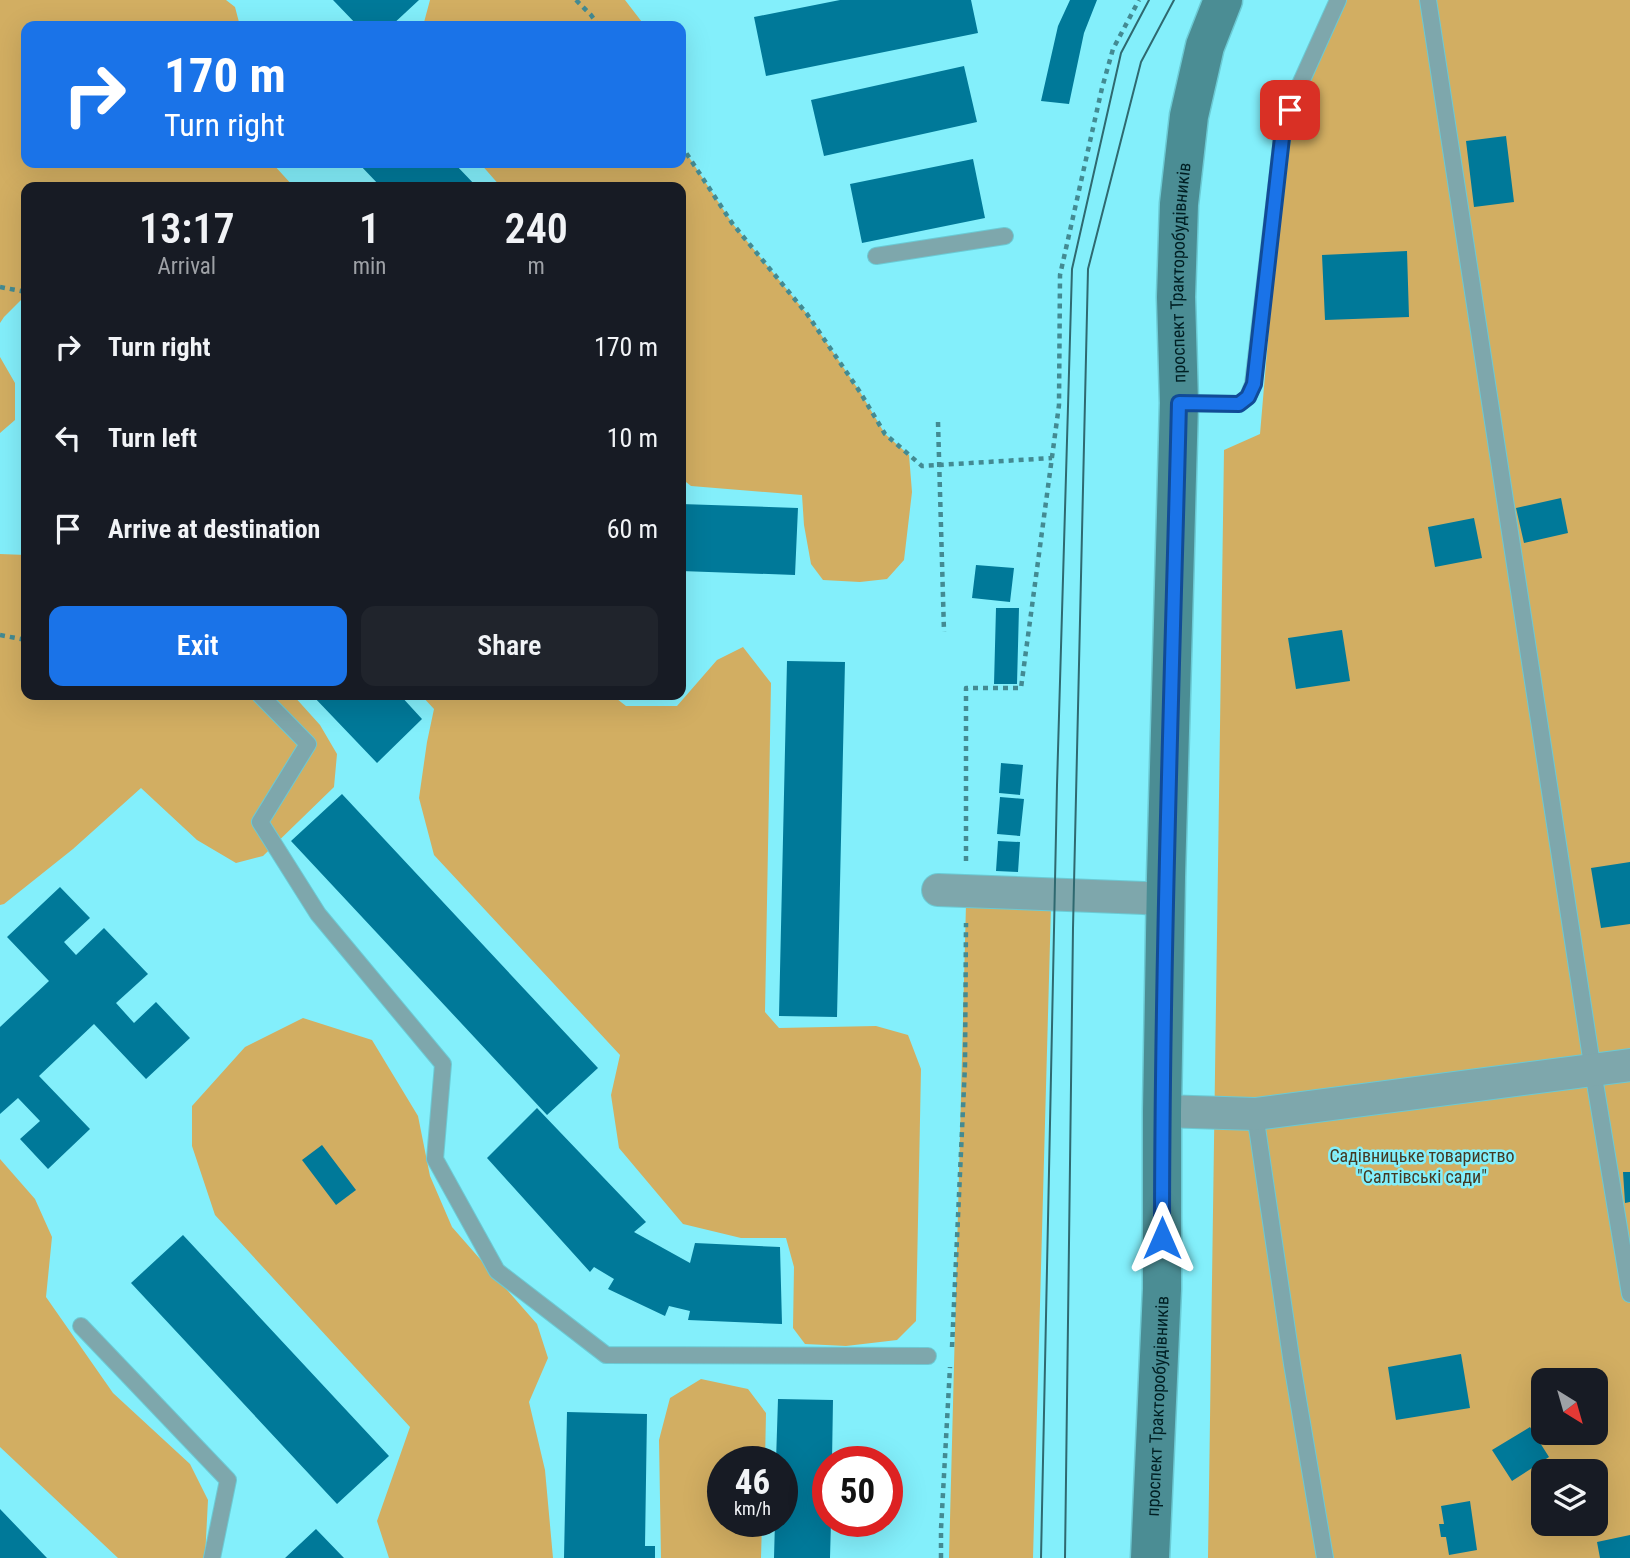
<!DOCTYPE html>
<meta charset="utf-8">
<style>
:root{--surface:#171b24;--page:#20242c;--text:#f1f3f6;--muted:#9ea1a6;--accent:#1a73e8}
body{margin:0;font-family:"Roboto Condensed",sans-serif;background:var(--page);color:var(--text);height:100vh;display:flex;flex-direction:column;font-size:26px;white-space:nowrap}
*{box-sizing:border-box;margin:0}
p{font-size:23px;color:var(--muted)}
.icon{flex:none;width:38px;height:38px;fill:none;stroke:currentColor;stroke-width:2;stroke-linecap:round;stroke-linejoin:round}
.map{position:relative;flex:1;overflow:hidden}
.sheet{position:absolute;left:21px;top:182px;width:665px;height:518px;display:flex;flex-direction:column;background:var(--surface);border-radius:14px;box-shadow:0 7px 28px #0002}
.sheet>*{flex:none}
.hud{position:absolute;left:21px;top:21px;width:665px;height:147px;border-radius:14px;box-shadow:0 7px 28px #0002;background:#1a73e8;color:#fff;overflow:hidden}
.needle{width:46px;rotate:143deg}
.tools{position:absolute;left:1531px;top:1368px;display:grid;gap:14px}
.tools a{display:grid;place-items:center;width:77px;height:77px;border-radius:14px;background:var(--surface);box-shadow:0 7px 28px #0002;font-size:35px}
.speed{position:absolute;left:707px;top:1446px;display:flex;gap:14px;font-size:35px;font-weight:700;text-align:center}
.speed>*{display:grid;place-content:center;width:91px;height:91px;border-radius:50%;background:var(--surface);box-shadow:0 7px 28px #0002;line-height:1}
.speed small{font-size:18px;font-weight:400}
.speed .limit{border:10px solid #d22;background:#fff;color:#111}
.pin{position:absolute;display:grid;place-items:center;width:60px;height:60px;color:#fff;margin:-30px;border-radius:14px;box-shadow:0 4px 10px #0006}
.me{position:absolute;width:77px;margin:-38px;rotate:0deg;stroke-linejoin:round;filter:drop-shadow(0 0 5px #0008)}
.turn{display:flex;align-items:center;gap:24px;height:147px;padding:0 28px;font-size:32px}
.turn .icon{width:91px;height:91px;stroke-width:2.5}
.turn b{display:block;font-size:49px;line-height:60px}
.eta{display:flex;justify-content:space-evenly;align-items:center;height:119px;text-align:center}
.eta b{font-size:42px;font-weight:600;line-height:49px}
.button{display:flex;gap:14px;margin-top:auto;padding:14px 28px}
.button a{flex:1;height:80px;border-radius:14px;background:var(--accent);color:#fff;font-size:28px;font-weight:600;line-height:80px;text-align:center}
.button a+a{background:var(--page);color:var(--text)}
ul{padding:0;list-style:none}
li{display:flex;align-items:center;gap:21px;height:91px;padding:0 28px}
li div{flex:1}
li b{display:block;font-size:26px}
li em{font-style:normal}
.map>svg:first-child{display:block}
.green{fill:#d2ae62;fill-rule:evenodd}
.building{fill:#007999}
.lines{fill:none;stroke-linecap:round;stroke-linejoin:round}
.service-casing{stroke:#6bcad4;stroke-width:18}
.minor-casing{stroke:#6bcad4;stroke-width:34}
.secondary-casing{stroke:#6bcad4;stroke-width:41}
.path{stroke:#438a92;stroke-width:4.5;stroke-dasharray:5 5;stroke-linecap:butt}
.service{stroke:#7ea7ac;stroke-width:16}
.minor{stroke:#7ea7ac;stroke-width:32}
.secondary{stroke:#4b8d94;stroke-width:38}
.tram{stroke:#2f6970;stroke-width:2}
.route-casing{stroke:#114b97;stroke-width:18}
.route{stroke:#1a73e8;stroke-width:12}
.labels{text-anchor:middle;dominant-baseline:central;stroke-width:5;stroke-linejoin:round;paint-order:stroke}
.street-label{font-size:18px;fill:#001f23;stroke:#83effb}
.park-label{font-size:18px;fill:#443922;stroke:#83effb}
</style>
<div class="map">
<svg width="1630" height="1558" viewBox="0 0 1630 1558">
<rect width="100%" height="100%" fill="#83effb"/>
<path class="green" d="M0 0H226L235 7 240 26H26V163H272L294 187H26V295L4 317 0 323Z
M430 0H625L645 26H423Z
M1340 0H1630V1558H1208L1224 450 1260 434 1285 141ZM1544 1381H1596V1433H1544ZM1544 1472H1596V1524H1544Z
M681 145 732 223 807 314 860 392 885 434 909 455 912 492 904 560 887 579 860 582 823 580 811 564 804 525 802 495 691 486 681 478V187H501L480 163H681Z
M0 357 15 383V420L0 433Z
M0 554 26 555V695H293L320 725 337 754 334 787 263 856 236 863 197 840 141 788 73 849 4 904 0 905Z
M743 647 771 683 765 1012 779 1028 876 1026 908 1035 921 1069 916 1321 897 1340 846 1346 805 1344 793 1328 794 1267 786 1238H741L683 1224 619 1148 611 1095 620 1055 434 855 419 798 427 742 434 709 421 695H612L626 706H677L717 660Z
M966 904 1051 906 1033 1558H949Z
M303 1018 372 1040 418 1116 430 1176 452 1227 537 1324 548 1358 529 1402 545 1470 553 1558H389L377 1521 410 1427 215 1215 192 1146V1106L245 1047Z
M0 1159 35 1199 52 1237 46 1297 113 1393 190 1464 208 1500 205 1558H118L0 1447Z
M701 1379 748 1389 766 1413 765 1461H723V1521H762L761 1558H661L659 1440 670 1398Z"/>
<path class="building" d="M333 0H419L391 26H358Z
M840 0H971L978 33 766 76 754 17Z
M1070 0H1097L1084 33 1069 104 1041 101 1058 26Z
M964 66 977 122 824 156 811 100Z
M1506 136 1514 202 1474 207 1466 141Z
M973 159 985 218 862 243 850 184Z
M358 163H454L477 187H381Z
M1407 251 1409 317 1325 320 1322 255Z
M1561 498 1568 533 1524 543 1516 508Z
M681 504 798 508 795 575 681 571Z
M1474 518 1482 558 1435 567 1428 527Z
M976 565 1014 568 1010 602 972 598Z
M996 608H1019L1017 684H994Z
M1342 630 1350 681 1296 689 1288 638Z
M787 661 845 662 837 1017 779 1016Z
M312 695H400L422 719 377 763Z
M1001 763 1023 765 1020 795 999 793Z
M342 794 598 1068 547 1115 291 841Z
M1000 797 1024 799 1020 836 997 834Z
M998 841 1020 842 1018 872 996 871Z
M1630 862V924L1601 928 1591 868Z
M60 887 90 918 64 942 76 955 104 928 148 974 116 1003 134 1023 156 1002 190 1038 146 1079 94 1024 39 1076 90 1129 48 1169 20 1139 40 1121 18 1098 0 1114V1027L49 981 7 937Z
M537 1108 646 1222 634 1232 690 1263 695 1243 780 1247 782 1324 688 1320 690 1311 669 1306 665 1316 608 1289 614 1279 594 1267 590 1272 487 1158Z
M322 1145 356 1190 336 1205 302 1160Z
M1623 1172H1630V1202L1625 1203Z
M183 1235 389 1456 337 1504 131 1283Z
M1461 1354 1470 1408 1396 1420 1388 1367Z
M1597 1368 1601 1386H1596V1381H1582L1580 1371Z
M778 1399 833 1400 832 1461H828V1521H831L830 1558H774L775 1521H782V1461H776Z
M567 1412 647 1414 645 1546H655V1558H564Z
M1530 1427 1549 1457 1512 1481 1492 1450Z
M1470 1501 1477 1550 1449 1555 1446 1537H1441L1439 1524H1444L1441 1506Z
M0 1509 47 1558H0Z
M316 1529 344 1558H285Z
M1630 1535V1558H1600L1597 1542Z"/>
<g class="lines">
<g class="service-casing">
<path id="service" d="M1428 0 1593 1071 1630 1294
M876 256 1005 236
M1179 403 1239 404 1248 397 1253 384 1283 129 1297 91 1338 0
M260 695 308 744 260 822 318 914 443 1064 435 1159 497 1271 606 1355 928 1356
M1255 1114 1292 1364 1325 1558
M81 1326 228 1480 212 1558"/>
</g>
<g class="minor-casing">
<path id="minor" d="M938 890 1144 898 1165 900
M1162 1111 1255 1114 1630 1065"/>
</g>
<g class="secondary-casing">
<g id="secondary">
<path id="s1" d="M1150 1558 1162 1289V1111L1166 877 1179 403 1176 297 1179 204 1189 116 1205 46 1223 0"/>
</g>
</g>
<path class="path" d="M576 0 591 15 599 26
M681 145 732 223 807 314 860 392 885 434 922 466 1052 458
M0 287 26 292
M938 422 944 632
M0 635 26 640
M966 861V688H1021L1059 405 1060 275 1102 88 1113 49 1139 0
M952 1347 965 1065 966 923
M941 1558V1529L950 1367"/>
<use href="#service" class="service"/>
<use href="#minor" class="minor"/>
<use href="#secondary" class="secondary"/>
<path class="tram" d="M1041 1558 1057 785 1072 269 1121 53 1149 0
M1065 1558 1073 928 1088 269 1141 62 1174 0"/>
</g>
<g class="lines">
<g class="route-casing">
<path id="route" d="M1162 1238C1162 960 1172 682 1179 403L1239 404 1248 397 1254 384 1283 129 1290 110"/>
</g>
<use href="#route" class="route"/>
</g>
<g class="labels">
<g class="street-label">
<text stroke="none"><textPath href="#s1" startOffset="1286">проспект Тракторобудівників</textPath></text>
<text stroke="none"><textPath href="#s1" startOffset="152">проспект Тракторобудівників</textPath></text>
</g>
<g class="park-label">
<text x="1422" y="1155">Садівницьке товариство<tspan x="1422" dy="21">"Салтівські сади"</tspan></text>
</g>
</g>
</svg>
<div class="tools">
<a><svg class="needle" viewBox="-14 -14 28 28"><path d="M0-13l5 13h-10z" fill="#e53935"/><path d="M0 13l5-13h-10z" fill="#9ea1a6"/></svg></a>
<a><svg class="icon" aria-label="layers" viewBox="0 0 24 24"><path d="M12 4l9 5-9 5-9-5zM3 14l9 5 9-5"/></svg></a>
</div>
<div class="speed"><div>46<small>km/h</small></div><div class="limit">50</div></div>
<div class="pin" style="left:1290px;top:110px;background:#d93025"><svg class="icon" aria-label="arrive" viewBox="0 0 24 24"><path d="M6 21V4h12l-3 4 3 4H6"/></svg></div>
<svg class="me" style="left:1162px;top:1238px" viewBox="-20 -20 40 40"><path d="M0-17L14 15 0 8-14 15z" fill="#1a73e8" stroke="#fff" stroke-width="4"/></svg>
<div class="hud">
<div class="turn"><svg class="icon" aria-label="right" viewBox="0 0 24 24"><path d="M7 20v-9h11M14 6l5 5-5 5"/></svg><div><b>170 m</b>Turn right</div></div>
</div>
<section class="sheet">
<div class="eta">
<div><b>13:17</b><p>Arrival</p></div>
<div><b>1</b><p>min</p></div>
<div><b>240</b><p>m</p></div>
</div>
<ul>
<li><svg class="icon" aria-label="right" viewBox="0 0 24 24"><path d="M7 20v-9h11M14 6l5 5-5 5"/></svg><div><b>Turn right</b></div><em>170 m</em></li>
<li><svg class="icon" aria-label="left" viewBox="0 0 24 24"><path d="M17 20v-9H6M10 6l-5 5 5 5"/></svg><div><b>Turn left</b></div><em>10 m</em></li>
<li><svg class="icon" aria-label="arrive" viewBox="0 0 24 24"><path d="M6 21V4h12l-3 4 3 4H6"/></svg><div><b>Arrive at destination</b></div><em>60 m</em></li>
</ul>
<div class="button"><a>Exit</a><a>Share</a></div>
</section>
</div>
